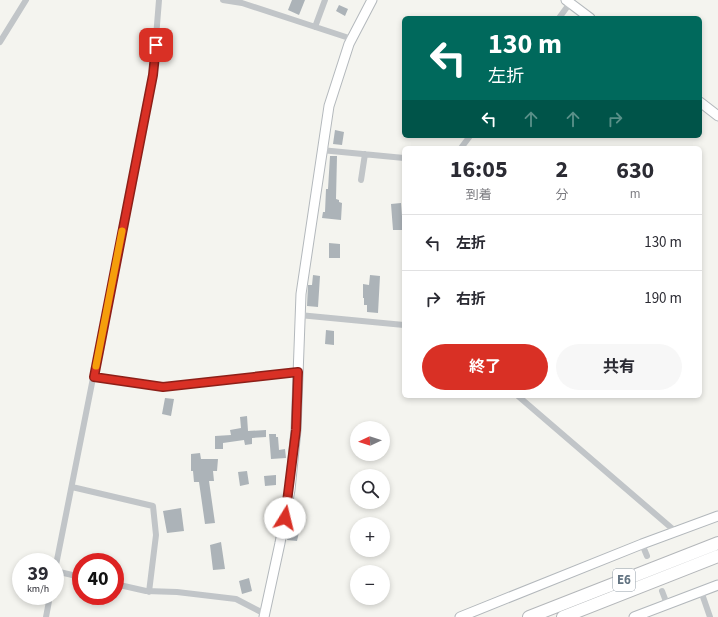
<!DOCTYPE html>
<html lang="ja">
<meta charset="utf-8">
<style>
:root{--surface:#fff;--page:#f7f7f7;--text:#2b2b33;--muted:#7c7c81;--line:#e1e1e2;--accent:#d93025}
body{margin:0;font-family:"Source Sans 3","Noto Sans JP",sans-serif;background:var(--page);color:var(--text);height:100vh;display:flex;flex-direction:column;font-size:15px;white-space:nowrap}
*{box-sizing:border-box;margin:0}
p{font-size:13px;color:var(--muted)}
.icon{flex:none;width:22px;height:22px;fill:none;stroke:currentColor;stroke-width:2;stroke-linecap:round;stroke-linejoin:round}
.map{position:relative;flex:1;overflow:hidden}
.drawer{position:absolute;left:402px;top:146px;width:300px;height:252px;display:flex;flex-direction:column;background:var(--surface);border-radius:6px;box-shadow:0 2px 6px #0003}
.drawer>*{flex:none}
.guide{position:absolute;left:402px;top:16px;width:300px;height:122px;border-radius:6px;box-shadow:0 2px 6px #0003;background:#00695c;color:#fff;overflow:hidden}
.needle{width:26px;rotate:266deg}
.controls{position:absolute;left:350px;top:421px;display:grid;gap:8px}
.controls a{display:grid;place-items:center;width:40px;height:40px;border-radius:50%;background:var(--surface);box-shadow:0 2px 6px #0003;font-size:20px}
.speed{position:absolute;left:12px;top:553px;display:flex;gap:8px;font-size:20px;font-weight:700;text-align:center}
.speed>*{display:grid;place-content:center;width:52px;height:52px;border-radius:50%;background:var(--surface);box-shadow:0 2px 6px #0003;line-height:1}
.speed small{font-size:10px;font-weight:400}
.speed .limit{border:6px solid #d22;background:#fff;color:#111}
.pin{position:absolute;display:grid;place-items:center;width:34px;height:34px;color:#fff;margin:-17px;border-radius:8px;box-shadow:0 2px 6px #0006}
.me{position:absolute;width:44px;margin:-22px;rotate:9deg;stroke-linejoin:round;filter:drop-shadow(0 0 3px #0008)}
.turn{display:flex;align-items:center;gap:14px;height:84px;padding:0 20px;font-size:18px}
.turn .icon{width:52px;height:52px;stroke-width:2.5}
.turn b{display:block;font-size:28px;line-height:34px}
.lanes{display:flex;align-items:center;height:38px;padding:0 20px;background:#0003;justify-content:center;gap:20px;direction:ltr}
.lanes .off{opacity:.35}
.eta{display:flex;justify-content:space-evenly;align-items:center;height:68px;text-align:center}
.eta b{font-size:24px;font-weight:700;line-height:28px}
.action{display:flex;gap:8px;margin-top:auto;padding:8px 20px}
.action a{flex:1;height:46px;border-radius:24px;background:var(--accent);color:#fff;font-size:16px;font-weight:700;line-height:46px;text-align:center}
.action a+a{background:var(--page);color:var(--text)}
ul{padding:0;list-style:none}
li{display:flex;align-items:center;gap:12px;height:56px;padding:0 20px;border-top:1px solid var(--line)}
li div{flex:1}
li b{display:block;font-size:15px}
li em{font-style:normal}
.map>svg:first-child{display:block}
.building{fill:#acb3b8}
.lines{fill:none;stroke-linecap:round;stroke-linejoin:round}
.secondary-casing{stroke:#b3b8bc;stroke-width:11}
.highway-casing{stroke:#b4b7ba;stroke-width:14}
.street{stroke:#c1c5c8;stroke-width:6}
.secondary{stroke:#fff;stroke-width:9}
.highway{stroke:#fff;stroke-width:12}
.route-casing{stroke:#8d1f18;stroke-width:10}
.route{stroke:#d93025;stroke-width:7}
.slow{stroke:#f59e0b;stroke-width:7}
.labels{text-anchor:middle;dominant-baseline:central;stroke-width:4;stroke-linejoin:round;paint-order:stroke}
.shield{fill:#fff;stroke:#919da7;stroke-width:1}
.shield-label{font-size:13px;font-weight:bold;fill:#627381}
</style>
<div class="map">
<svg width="718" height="617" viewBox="0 0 718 617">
<rect width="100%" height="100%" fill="#f4f4ef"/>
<path class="building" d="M292 0H305L299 15 288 10Z
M339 5 348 9 345 16 336 11Z
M335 130 344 132 342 145 333 144Z
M330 156H337L336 199 339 200V202L342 203 341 220 322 218 323 212H325L326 189H328Z
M401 203 403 230H393L391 204Z
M329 243 340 244V258H329Z
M313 275 320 276 318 307 307 306 308 285H312Z
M370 275 380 276 378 313 367 312V305H364V298H363V284L369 285Z
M326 330 334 331V345L325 344Z
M165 398 174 399 171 416 162 414Z
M247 416 248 431 266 430V437L252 438V444L245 445 244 440 223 443V449H215V436L231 435 230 430 241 428 240 417Z
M269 434H276V437H278L279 450 285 449 286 458 271 459Z
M200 453 201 459H218L217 471H213L214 481H209L215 523 205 524 199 482H194L193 471H191V454Z
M247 471 249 484 240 486 238 472Z
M276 475V485L265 486 264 476Z
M181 508 184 531 167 533 163 511Z
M289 527 300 528 297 541 287 540Z
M221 542 225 569 213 570 210 545Z
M249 578 252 591 242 594 239 581Z"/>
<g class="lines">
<g class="secondary-casing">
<path id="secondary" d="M566 0 590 18
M700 102 718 116
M264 617 280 543 290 490 296 430 301 294 329 106 349 44 372 0
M460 617 642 544 718 516
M634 617 718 585"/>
</g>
<g class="highway-casing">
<path id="highway" d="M529 617 718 543
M563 617 718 556"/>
</g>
<path class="street" d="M223 0 242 3 352 39
M559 18 570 3
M315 27 325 0
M0 42 26 0
M461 148 470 136
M321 150 404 158
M361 180 365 154
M299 315 404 325
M94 377 163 387 298 372
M518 396 675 531
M72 487 153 506 156 535 149 592
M642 544 647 556
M55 570 153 75 159 0
M55 571 81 577
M115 584 146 591 177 592 236 599 265 614
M662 591 667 604
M701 591 710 617
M46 617 50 596"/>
<use href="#secondary" class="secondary"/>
<use href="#highway" class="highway"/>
</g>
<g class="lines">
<g class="route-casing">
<path id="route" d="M156 45 153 75 94 377 163 387 298 372 296 430 285 518"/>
</g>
<use href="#route" class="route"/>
<path class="slow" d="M96 366 122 231"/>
</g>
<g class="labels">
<rect class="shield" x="613" y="569" width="22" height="22" rx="3"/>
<g class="shield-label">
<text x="624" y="580">E6</text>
</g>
</g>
</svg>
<div class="controls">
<a><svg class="needle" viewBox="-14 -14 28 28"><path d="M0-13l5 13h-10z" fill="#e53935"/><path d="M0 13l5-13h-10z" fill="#7c7c81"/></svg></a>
<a><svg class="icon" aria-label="search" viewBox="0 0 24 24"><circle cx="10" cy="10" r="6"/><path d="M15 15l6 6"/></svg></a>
<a>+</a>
<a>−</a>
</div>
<div class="speed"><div>39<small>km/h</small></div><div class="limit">40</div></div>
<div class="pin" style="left:156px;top:45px;background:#d93025"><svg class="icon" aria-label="arrive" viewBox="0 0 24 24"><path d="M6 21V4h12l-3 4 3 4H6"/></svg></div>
<svg class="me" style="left:285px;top:518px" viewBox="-20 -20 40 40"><circle r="19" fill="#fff"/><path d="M0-13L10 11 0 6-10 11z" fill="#d93025"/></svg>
<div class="guide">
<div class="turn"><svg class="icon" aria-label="left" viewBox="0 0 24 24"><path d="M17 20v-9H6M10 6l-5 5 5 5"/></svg><div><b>130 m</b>左折</div></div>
<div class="lanes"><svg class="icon" aria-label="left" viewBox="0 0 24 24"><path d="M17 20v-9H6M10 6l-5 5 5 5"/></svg><svg class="icon off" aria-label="ahead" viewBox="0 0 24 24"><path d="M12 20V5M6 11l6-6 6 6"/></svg><svg class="icon off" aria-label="ahead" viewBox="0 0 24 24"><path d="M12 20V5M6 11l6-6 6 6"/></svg><svg class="icon off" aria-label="right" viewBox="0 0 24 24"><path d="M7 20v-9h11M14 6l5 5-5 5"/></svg></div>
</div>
<section class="drawer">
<div class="eta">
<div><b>16:05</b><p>到着</p></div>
<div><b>2</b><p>分</p></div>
<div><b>630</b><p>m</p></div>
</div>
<ul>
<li><svg class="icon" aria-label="left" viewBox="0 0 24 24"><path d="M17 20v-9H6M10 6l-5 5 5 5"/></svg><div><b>左折</b></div><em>130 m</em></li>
<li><svg class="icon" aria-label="right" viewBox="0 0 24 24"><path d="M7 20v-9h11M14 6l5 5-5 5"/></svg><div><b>右折</b></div><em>190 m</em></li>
</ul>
<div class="action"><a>終了</a><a>共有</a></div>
</section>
</div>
